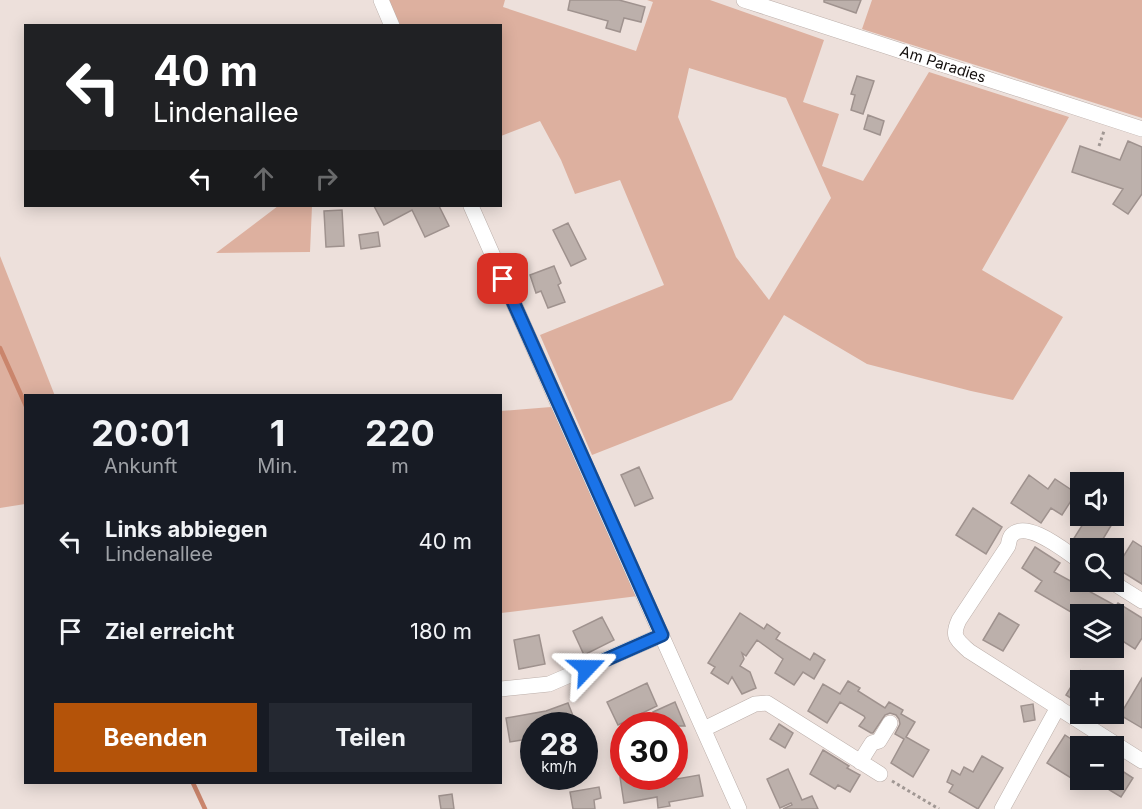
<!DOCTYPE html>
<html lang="de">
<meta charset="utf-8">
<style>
:root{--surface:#171b24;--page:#242831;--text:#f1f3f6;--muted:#9ea1a6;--accent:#b45309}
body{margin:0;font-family:Inter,sans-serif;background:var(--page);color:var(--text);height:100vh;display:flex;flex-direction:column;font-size:22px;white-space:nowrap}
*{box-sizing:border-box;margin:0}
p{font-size:20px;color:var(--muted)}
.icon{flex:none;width:33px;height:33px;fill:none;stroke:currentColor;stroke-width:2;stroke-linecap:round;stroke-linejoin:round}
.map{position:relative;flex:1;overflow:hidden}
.sheet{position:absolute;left:24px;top:394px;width:478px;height:390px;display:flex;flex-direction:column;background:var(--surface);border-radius:0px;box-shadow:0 3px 15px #0003}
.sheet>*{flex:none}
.banner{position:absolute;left:24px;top:24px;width:478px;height:183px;border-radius:0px;box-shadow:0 3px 15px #0003;background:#202124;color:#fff;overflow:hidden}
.fabs{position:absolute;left:1070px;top:472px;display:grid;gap:12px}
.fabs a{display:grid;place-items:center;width:54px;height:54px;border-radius:0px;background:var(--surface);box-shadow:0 3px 15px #0003;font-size:30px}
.speed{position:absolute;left:520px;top:712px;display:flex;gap:12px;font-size:30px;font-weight:700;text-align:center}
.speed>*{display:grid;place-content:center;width:78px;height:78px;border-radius:50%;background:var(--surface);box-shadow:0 3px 15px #0003;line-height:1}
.speed small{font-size:15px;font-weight:400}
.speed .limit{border:9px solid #d22;background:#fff;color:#111}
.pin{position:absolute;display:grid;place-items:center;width:51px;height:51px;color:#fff;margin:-26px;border-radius:12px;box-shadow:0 3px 9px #0006}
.me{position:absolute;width:66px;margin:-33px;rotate:67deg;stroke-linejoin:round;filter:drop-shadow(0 0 4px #0008)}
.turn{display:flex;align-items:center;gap:21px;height:126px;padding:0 30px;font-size:27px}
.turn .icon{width:78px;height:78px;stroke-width:2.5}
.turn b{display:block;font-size:42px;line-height:51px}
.lanes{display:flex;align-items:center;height:57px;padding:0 30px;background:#0003;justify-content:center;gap:30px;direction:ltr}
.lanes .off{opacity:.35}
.eta{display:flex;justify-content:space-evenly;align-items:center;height:102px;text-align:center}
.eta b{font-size:36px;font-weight:700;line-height:42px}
.action{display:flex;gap:12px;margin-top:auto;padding:12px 30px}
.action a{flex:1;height:69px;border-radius:0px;background:var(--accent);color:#fff;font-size:24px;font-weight:700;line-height:69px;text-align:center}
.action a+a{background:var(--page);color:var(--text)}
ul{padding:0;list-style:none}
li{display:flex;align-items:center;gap:18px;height:90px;padding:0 30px}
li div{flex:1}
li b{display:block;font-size:22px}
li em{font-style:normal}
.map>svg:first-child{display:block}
.green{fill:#ddb09f;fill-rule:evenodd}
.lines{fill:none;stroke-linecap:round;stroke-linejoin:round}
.stream{stroke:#ca856c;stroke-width:4.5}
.building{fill:#bcb0ab;stroke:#9f928e;stroke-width:1.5}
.minor-casing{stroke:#bbaea9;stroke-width:16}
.path{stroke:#a09793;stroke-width:3;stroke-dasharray:3 3;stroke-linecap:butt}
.minor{stroke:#fff;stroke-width:15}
.route-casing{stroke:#114b97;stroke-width:15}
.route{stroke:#1a73e8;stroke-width:10}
.labels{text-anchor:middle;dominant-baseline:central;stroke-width:4.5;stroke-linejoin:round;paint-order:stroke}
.street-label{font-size:15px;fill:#130f0d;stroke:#fff}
</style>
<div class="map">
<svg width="1142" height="809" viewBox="0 0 1142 809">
<rect width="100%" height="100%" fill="#ede0db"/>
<path class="green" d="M388 0H505L503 7 636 51 653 2 647 0H710L824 40 803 102 839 114 822 166 863 181 929 72 1069 117 982 270 1063 317 1013 400 971 391 867 364 784 315 732 400 592 455 540 335 664 285 620 180 575 194 561 160 540 121 501 136V26L400 25ZM689 68 786 98 831 198 769 300 736 257 678 117Z
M872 0H1142V118L862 29Z
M278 206H312L310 252 216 253Z
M0 256 55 396H26L25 504 0 508Z
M551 407 559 418 638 596 501 613V411Z"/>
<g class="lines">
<path class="stream" d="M0 348 26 406
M193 783 205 809"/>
</g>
<path class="building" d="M570 0H619L645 7 641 22 624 18 620 32 606 28 608 21 568 10Z
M824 0H861L856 13 824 2Z
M857 76 874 81 863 114 851 110 855 95 851 94Z
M868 115 884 121 880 135 864 129Z
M1128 141 1142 147V194L1128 214 1113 204 1123 189 1072 172 1080 146 1120 160Z
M374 206H439L449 226 425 237 412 210 384 225Z
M342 210 344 246 326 247 324 211Z
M568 223 586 259 571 266 553 230Z
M378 232 380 246 361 249 359 235Z
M554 266 561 283 558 285 565 302 548 308 541 291 536 293 530 275Z
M639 467 653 498 635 506 621 475Z
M1029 475 1048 489 1055 479 1076 493 1062 515 1051 508 1041 523 1011 503Z
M973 508 1002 527 986 554 956 535Z
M1088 516H1099L1112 524 1097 549H1082L1071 543Z
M1133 541 1142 547V584L1116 568Z
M1035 547 1060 563 1054 572 1116 606 1118 603 1142 618V638L1135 649 1113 635V615H1076L1035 591 1042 581 1022 568Z
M740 613 764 629 767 624 780 633 776 639 810 660 814 653 825 660 814 679 803 672 794 685 775 673 783 659 757 640 746 656 742 653 744 659 740 666 750 672 756 688 742 694 732 677 728 684 711 673 715 667 708 663Z
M999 613 1019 625 1003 651 983 640Z
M602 617 614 640 584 655 573 631Z
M539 635 545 664 519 669 514 640Z
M1080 672V704L1066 695Z
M1142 678V728L1120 715Z
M848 681 860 688 858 691 885 708 889 702 903 710 901 714 915 722 906 737 929 750 913 777 891 763 904 739 895 734 900 724 899 719 896 715 890 713 885 715 873 733H871L859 726 865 718 864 716 840 702 827 723 808 711 823 684 840 694Z
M647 683 657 706 618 725 607 702Z
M675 702 685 726H659L653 712Z
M568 703 577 726H534V738L510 742 506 718 546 711Z
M1033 704 1035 720 1024 722 1021 706Z
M779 724 793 733 785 748 770 739Z
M1065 735 1080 745V764L1071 778 1047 763Z
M823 750 849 766 847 768 860 775 850 792 838 785 835 789 810 774Z
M982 756 1003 768 978 809 949 792 953 785 947 782 952 770 960 775 964 767 973 772Z
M1113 765 1133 778 1121 797 1093 780H1113Z
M788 769 802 800 812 796 818 809H783L792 805 791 803 780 808 767 779Z
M699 775 703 796 669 802 670 806 658 808 657 797 624 803 620 777H653L654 783Z
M599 787 601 798 594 800 595 809H573L570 792Z
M452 794 454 809H441L439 796Z"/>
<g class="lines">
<g class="minor-casing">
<path id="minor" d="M381 0 392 26
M744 0 1142 129
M471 206 560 408 739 809
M1080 561C1066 552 1026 518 1011 536 1009 539 1009 543 1008 546L959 620C951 637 957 640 969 651L1142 761
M1112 582 1142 601
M501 689 549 684 662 635
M704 729 755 704 767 703 880 774
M860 762 872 743 879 741 890 723
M1002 809 1058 707"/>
</g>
<path class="path" d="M1099 146 1104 131
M892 781 939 809"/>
<use href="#minor" class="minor"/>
</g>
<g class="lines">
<g class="route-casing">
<path id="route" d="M503 279 662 635 587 668"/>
</g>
<use href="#route" class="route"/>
</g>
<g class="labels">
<g class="street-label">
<text transform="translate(943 64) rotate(18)">Am Paradies</text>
</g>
</g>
</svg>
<div class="fabs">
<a><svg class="icon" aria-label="sound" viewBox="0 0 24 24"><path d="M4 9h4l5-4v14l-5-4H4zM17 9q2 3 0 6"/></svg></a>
<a><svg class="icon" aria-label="search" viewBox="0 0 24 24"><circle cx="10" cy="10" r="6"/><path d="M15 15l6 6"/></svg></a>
<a><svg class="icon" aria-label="layers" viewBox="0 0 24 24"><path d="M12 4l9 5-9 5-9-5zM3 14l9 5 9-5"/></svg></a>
<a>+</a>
<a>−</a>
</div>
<div class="speed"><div>28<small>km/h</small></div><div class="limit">30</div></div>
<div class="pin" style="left:503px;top:279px;background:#d93025"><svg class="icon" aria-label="arrive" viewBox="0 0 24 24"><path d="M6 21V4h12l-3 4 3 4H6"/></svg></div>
<svg class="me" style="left:587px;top:668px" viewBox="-20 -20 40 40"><path d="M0-17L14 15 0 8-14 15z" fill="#1a73e8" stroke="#fff" stroke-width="4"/></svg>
<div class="banner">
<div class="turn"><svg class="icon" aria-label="left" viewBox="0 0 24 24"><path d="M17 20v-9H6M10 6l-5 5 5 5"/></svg><div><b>40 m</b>Lindenallee</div></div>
<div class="lanes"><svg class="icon" aria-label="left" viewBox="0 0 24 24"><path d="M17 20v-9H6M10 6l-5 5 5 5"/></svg><svg class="icon off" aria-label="ahead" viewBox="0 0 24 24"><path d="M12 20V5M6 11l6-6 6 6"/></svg><svg class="icon off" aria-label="right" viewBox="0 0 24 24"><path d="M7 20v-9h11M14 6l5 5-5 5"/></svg></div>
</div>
<section class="sheet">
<div class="eta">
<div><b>20:01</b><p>Ankunft</p></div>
<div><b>1</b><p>Min.</p></div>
<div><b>220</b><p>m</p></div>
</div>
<ul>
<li><svg class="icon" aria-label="left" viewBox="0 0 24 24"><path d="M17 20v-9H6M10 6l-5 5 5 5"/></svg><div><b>Links abbiegen</b><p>Lindenallee</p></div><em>40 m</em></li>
<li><svg class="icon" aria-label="arrive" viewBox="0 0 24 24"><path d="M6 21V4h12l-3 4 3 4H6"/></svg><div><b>Ziel erreicht</b></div><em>180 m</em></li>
</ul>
<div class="action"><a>Beenden</a><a>Teilen</a></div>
</section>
</div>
